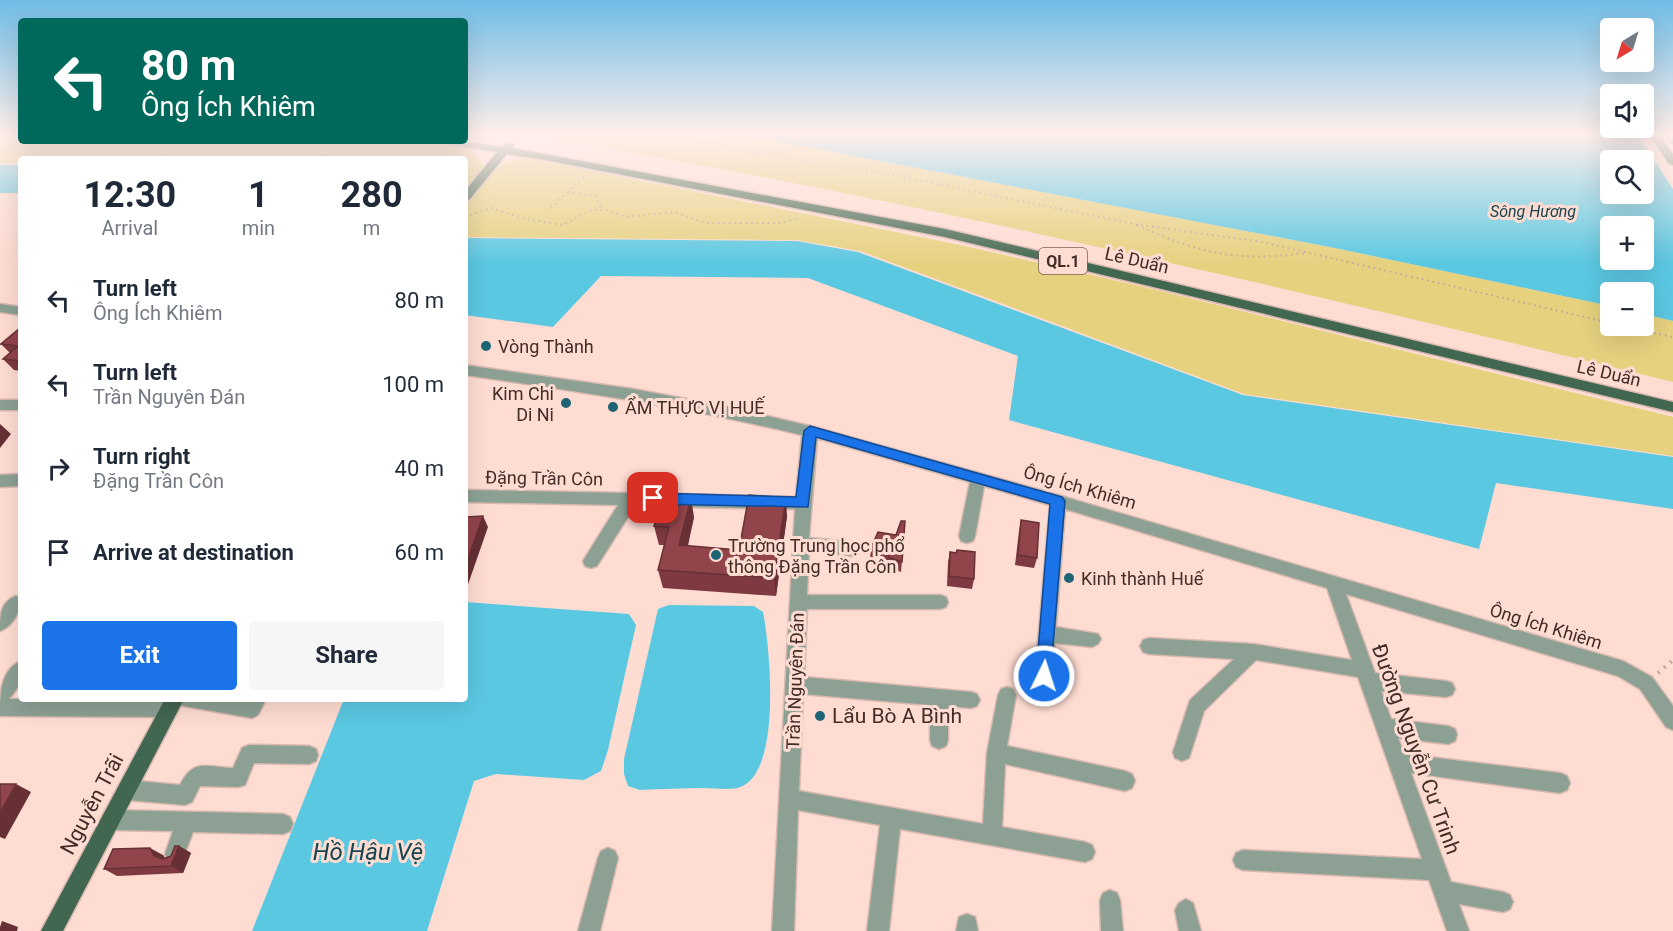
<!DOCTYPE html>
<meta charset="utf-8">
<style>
:root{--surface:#fff;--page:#f6f6f7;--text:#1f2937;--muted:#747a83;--accent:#1a73e8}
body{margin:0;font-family:Roboto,sans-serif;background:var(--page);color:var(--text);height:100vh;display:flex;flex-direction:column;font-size:22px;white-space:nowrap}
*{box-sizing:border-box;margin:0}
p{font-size:20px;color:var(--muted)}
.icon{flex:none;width:33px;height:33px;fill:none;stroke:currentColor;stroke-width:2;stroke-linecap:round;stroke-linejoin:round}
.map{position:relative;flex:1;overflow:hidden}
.drawer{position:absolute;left:18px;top:156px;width:450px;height:546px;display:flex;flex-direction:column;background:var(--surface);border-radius:6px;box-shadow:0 6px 24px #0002}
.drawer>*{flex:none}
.banner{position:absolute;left:18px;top:18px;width:450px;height:126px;border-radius:6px;box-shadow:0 6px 24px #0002;background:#00695c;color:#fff;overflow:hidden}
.needle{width:39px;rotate:218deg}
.buttons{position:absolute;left:1600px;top:18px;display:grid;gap:12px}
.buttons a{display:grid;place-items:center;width:54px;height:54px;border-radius:6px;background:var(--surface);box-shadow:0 6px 24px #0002;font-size:30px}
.pin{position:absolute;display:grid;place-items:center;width:51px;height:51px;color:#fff;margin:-26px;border-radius:12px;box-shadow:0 3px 9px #0006}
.me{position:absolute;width:66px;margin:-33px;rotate:4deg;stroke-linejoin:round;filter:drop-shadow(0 0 4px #0008)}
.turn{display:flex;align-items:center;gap:21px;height:126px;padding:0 24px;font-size:27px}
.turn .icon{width:78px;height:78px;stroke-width:2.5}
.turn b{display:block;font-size:42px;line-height:51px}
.eta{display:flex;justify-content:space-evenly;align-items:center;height:102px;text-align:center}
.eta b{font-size:36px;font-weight:700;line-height:42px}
.action{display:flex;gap:12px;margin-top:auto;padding:12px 24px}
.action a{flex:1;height:69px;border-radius:6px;background:var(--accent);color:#fff;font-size:24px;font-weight:700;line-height:69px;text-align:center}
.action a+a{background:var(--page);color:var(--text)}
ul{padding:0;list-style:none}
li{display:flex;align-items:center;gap:18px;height:84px;padding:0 24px}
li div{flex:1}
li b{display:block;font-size:22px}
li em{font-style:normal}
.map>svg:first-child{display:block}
.green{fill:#e5d17e}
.water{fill:#5bc8e2;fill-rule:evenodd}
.pier{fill:#fedcd2}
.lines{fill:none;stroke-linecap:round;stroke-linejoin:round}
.minor-casing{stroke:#d8b9b0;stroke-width:3}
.major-casing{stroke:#d8b9b0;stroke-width:3}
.path-far1{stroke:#c2a49c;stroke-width:2;stroke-dasharray:1.5 4;stroke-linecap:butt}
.path{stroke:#c2a49c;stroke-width:4;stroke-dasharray:2 6;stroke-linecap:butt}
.minor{fill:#8ca093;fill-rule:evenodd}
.major{fill:#426750;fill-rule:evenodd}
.wall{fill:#7e3a40}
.shaded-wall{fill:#663034}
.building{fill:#92444b;stroke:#663034;stroke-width:1.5}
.route{fill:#1a73e8;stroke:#114b97;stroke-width:1.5}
.poi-dot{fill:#1d6474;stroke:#fedcd2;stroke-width:2}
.labels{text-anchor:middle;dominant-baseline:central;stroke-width:6;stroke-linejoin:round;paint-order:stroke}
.far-water-label{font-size:16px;font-style:italic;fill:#144550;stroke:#fedcd2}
.shield{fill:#fedcd2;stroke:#7a625a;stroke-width:1.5}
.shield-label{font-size:16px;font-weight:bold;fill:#422d27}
.street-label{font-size:18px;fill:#422d27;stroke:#fedcd2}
.poi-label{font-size:18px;fill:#422d27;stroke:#fedcd2;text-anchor:start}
.near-poi-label{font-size:21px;fill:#422d27;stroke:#fedcd2;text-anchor:start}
.near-street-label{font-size:21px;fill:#422d27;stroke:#fedcd2}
.near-water-label{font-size:24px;font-style:italic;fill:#144550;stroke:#fedcd2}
</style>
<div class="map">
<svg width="1673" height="931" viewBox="0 0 1673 931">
<rect width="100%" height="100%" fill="#fedcd2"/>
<path class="green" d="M0 134H21V141H416C439 144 476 141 483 167L465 190V159H21V163H0Z
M525 134H740L1335 248 1611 306V326H1644V314L1673 321V382C1293 289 911 199 525 134Z
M528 158 965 246 1152 289 1673 417V456L1244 394 861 251 797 240 465 237V205C485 181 495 159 528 158Z"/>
<path class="water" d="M740 134H1673V321L1644 314V292H1611V306L1335 248ZM1611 160H1644V194H1611ZM1611 226H1644V260H1611Z
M0 165H21V193H0Z
M465 238 797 241 858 252 1243 395 1673 457V509L1496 483 1479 549 1009 420 1018 356 808 278 601 276 553 327 465 315Z
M465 602 629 614 636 625 608 750 601 771 584 780 496 774 474 781 427 931H252L344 699H465Z
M669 605 754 606 763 612C770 647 783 778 737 788 727 790 714 788 704 788 683 788 661 789 640 790L628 786 624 774V759L658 609Z"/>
<path class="pier" d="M1637 134H1673V189Z"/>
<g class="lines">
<g class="minor-casing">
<path id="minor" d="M0 304 21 307V315L0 312Z
M465 365 633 389 729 407 810 426 1058 495 1623 661 1652 677 1673 706V730L1666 727 1640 689 1618 676 1346 594 1375 673 1446 681 1452 683 1455 689 1452 695 1446 697 1381 691 1391 719 1448 726 1455 729 1457 735 1455 741 1448 744 1398 738 1404 754 1560 773 1567 776 1570 783 1567 790 1560 793 1411 773 1451 882 1503 892 1510 895 1513 902 1510 909 1503 912 1459 904 1469 931H1447L1429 880 1243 870 1236 867 1233 860 1236 853 1243 850 1422 859 1358 677 1256 660 1204 711 1189 758 1182 761 1175 758 1173 752 1190 700 1234 659 1149 654 1143 652 1140 646 1143 640 1149 638 1253 644 1352 660 1327 588 1065 509 1056 627 1098 634 1101 639 1098 644 1092 647 1055 643 1050 682 1044 684 1038 682 1035 676 1050 505 984 486 975 536 973 541 967 543 961 541 959 536 970 482 817 438 809 538 852 542 858 544 860 549 858 554 852 556 809 551 807 595H940L946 597 948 602 946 607 940 609H807L804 677 971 692 977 694 980 700 977 706 971 708 948 706V740L946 746 939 749 932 746 930 740V705L803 694 799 791 983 824 987 753 998 695 1001 689 1007 687 1013 689 1016 695 1007 746 1125 771 1132 774 1135 781 1132 788 1125 791 1005 764 1002 827 1085 842 1092 845 1095 852 1092 859 1085 862 900 829 889 931H867L880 825 798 810 794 931H772L795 509 635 506 597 566 591 568 585 566 583 561 618 505 465 502V490L626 493 632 491 638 493 796 497 802 435C691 408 578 391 465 375Z
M0 400H21V410H0Z
M21 474V486L0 487V475Z
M16 596 21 598C21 611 13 626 0 631 0 616 0 602 16 596Z
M21 661V683L9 699H170L176 702 175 699H266L258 715 252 718 178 705 176 714 170 717 0 716C0 695 0 670 21 661Z
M249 745 309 746 316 749 318 755 316 761 309 764 254 763 245 785 238 787 200 786 192 802 185 805 127 800 120 797 117 790 120 783 127 780 180 785C194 758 205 767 233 768L242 748Z
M111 810 283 814 290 817 293 824 290 831 283 834 193 832 182 861 175 864 168 861 165 854 173 831 111 830 104 827 101 820 104 813Z
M608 848 615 851 618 858 600 931H578L598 858 601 851Z
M1110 890 1117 893 1120 900 1123 931H1101L1100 900 1103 893Z
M1186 899 1193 903 1201 931H1179L1175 910 1179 903Z
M967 914 975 917 978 931H956L959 917Z"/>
</g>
<g class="major-casing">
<path id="major" d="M1649 134H1659L1673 154V165L1669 164Z
M1663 134H1673V144L1669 143Z
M442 141H465L502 147 509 142 514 145 512 148 945 229 1673 402V412L945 237 550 161 507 154 469 200 465 201V191L497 152 447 144Z
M165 699H184L63 931H41Z"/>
</g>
<path class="path-far1" d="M666 134 768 156 898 176 1134 224 1262 242 1611 323
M223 141 348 159
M60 150 73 141
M0 152C61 150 121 143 181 159
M568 192 596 196 602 210
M551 208 584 176
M465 217 491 208 526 219 563 225 591 210H607L626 217 674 212 705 223H780L800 218
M1137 225C1201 254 1237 262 1307 253
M1622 326 1673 337"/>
<path class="path" d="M1658 673 1673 660"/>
<use href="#minor" class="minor"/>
<use href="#major" class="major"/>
</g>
<path class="wall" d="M21 327V371L14 370 3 359 10 353 1 344Z
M787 516 776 596 663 588 658 570 664 545H659L654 526 694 517 688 546 739 550Z
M1021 520 1037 558 1034 568 1015 565 1019 531Z
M905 521 901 572 887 567V564L870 559 871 548 896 535Z
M950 552 974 579 972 589 947 586 948 562Z
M179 846 191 853 183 873 117 876 104 869 163 855 165 858 171 856Z"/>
<path class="shaded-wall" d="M0 424 11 434 0 448Z
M691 498 694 517 683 564 679 545Z
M786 498 787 516 776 596 774 578Z
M483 516 488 527 465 593V568Z
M16 784 31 792 5 839 0 837V813Z
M179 846 191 853 183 873 171 866Z
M150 848 163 855 167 863 154 856Z
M2 921 18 927 17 931H0V927Z"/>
<path class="building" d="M21 327V361L3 359 18 346 1 344Z
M749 495 786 498 774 578 658 570 669 527 654 526 663 496 691 498 679 545 739 550Z
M483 516 465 568V522L466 517Z
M1021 520 1039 523 1037 558 1018 555Z
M901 521H905L902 562 888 557 889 554 871 548 878 532 896 535Z
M957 550 975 552 974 579 949 576 950 552 956 553Z
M0 784H16L0 813Z
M175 846H179L171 866 104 869 113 849 150 848 154 856 163 859 171 856Z"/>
<linearGradient id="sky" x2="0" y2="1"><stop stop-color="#6fbce6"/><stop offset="0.51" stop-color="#ffefeb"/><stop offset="1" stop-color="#ffefeb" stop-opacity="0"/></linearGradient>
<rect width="1673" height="264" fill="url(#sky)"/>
<path class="route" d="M810 426 1062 497 1065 501 1050 682 1044 684 1038 682 1036 676 1050 504 816 437 808 507 653 504 646 498 653 493 796 497 804 431Z"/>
<g class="poi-dot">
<circle cx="486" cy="346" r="6"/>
<circle cx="566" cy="403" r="6"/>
<circle cx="613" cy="407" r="6"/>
<circle cx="716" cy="555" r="6"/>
<circle cx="1069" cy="578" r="6"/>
<circle cx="820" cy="716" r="6"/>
</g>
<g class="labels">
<g class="far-water-label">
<text x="1533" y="211">Sông Hương</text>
</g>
<rect class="shield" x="1039" y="248" width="48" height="26" rx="4.5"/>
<g class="shield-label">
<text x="1063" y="261">QL.1</text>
</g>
<g class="street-label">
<text transform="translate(1137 260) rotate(13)">Lê Duẩn</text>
<text transform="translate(1609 373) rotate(13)">Lê Duẩn</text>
<text transform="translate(544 478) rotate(1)">Đặng Trần Côn</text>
<text transform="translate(1080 487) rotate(16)">Ông Ích Khiêm</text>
<text transform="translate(1546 626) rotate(17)">Ông Ích Khiêm</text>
<text transform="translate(795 681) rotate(-88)">Trần Nguyên Đán</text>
</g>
<g class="poi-label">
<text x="498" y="346">Vòng Thành</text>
<text x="554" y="393" text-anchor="end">Kim Chi<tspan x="554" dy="21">Di Ni</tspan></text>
<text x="625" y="407">ẨM THỰC VỊ HUẾ</text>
<text x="728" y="545">Trường Trung học phổ<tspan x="728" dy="21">thông Đặng Trần Côn</tspan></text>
<text x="1081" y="578">Kinh thành Huế</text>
</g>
<g class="near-poi-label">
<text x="832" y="716">Lẩu Bò A Bình</text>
</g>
<g class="near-street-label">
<text transform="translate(1416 749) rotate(70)">Đường Nguyễn Cư Trinh</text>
<text transform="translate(92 804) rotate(-62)">Nguyễn Trãi</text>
</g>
<g class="near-water-label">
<text x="368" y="852">Hồ Hậu Vệ</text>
</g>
</g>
</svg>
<div class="buttons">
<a><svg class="needle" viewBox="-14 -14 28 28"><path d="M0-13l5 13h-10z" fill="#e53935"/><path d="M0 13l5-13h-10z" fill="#747a83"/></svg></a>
<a><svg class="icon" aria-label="sound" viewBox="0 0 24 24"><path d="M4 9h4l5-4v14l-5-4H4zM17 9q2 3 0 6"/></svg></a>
<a><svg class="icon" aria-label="search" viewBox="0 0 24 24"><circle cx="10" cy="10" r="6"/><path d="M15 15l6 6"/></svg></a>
<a>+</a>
<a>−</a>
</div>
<div class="pin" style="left:653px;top:498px;background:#d93025"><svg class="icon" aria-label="arrive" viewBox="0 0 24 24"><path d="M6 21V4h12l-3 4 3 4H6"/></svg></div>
<svg class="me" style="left:1044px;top:676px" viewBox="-20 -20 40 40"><circle r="17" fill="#1a73e8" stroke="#fff" stroke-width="3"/><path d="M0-11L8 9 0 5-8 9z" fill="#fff"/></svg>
<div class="banner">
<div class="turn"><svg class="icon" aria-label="left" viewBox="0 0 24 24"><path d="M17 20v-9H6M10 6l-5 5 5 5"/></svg><div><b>80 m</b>Ông Ích Khiêm</div></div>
</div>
<section class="drawer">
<div class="eta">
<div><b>12:30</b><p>Arrival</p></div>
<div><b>1</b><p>min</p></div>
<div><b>280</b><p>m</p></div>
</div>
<ul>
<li><svg class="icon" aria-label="left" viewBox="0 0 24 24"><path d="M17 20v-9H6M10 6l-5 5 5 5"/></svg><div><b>Turn left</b><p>Ông Ích Khiêm</p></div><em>80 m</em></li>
<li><svg class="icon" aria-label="left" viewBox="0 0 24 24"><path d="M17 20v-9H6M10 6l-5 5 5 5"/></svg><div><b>Turn left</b><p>Trần Nguyên Đán</p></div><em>100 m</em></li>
<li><svg class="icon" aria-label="right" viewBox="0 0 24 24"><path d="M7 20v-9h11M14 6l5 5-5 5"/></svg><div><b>Turn right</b><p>Đặng Trần Côn</p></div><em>40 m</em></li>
<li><svg class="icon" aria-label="arrive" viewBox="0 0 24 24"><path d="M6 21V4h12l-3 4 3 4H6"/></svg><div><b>Arrive at destination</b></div><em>60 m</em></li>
</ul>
<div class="action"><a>Exit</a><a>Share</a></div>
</section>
</div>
